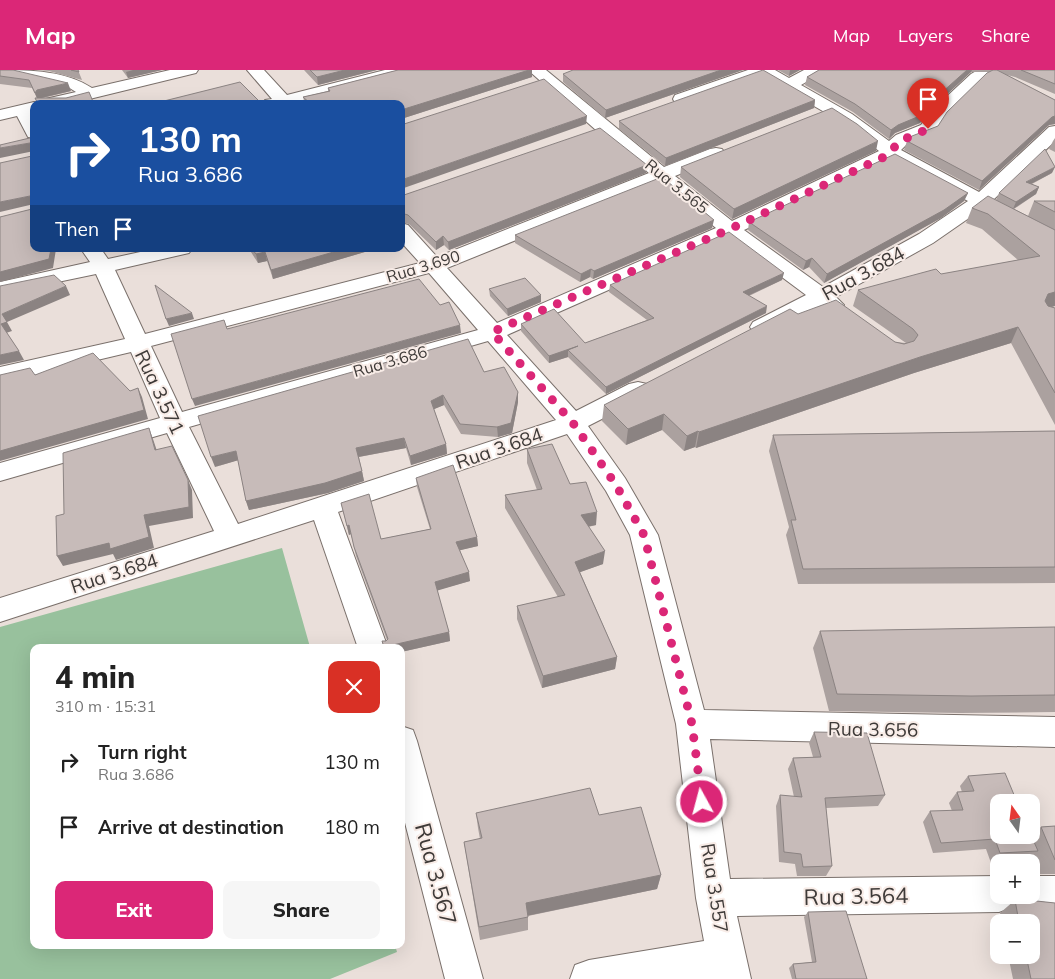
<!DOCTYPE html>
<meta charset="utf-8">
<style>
:root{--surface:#fff;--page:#f6f6f6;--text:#222;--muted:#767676;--accent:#db2777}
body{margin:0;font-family:Mulish,sans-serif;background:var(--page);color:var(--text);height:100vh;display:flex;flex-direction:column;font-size:19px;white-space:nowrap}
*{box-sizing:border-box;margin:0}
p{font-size:16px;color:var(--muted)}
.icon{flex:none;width:28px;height:28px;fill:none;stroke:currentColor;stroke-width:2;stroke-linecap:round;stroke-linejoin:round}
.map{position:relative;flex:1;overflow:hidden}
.side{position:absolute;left:30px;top:574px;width:375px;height:305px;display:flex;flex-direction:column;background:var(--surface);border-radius:10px;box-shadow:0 5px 20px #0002}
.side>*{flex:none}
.guide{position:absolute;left:30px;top:30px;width:375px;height:152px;border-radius:10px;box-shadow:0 5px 20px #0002;background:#1a4fa0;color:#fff;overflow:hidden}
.needle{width:32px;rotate:346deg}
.buttons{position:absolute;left:990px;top:724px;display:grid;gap:10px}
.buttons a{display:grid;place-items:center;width:50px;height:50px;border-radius:10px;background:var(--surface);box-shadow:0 5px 20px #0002;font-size:25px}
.pin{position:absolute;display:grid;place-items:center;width:42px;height:42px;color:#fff;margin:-51px -21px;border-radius:50% 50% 50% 0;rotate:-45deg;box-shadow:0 0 5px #0007}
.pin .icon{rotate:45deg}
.me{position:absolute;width:55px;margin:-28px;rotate:353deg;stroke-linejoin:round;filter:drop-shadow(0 0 4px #0008)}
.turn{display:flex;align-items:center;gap:18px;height:105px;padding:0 25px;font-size:22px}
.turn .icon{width:65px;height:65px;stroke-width:2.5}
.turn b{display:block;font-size:35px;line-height:42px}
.then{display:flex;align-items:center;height:48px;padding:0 25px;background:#0003;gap:10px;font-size:19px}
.round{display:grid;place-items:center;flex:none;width:52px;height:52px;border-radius:10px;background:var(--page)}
.head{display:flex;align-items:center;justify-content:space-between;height:85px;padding:0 25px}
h1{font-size:30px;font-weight:800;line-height:38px}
.primary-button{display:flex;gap:10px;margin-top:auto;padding:10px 25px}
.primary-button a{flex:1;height:58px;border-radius:10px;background:var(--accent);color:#fff;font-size:20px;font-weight:800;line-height:58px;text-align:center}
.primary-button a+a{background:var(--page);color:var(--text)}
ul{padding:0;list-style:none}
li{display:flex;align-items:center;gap:15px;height:65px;padding:0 25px}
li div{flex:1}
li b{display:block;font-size:19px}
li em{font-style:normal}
header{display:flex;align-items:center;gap:30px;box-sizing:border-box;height:70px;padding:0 25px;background:var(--accent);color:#fff}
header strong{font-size:24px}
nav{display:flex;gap:28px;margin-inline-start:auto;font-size:18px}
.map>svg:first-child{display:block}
.green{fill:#98c19d}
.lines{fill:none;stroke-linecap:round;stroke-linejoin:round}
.minor-casing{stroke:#7a706b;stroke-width:2}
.minor{fill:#fff;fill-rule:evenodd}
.wall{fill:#aba19f}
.shaded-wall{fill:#8b8382}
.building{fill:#c7bbb9;stroke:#8b8382}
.route{stroke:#db2777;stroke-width:9;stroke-dasharray:0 16.2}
.labels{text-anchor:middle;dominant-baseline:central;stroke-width:4;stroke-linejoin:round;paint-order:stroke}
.far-street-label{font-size:16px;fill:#3e3a38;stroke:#f8ece7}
.street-label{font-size:19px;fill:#3e3a38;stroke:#f8ece7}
.near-street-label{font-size:22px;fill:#3e3a38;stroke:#f8ece7}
</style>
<header>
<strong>Map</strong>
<nav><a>Map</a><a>Layers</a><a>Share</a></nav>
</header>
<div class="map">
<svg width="1055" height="909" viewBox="0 0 1055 909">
<rect width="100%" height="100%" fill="#eadfda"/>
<path class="green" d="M282 478 310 577 34 578V875H395L397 882 330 909H0V557Z"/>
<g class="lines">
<g class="minor-casing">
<path id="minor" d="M1 0C32 0 66 1 92 18L170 0H198L196 3 69 34H34V68L28 67 17 46 0 50V40L34 32 39 33 41 30 76 22 68 17 3 3Z
M247 0H264L287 25 385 0H412L410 3 294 34H263L265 30 272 29Z
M528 0H546L664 97 710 79 716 78 722 79 725 83 722 87 675 106 732 151 879 81 840 51 762 6 687 33H675L673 29 675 25 748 0H775L789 8 804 0H824L822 3 801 15 852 44 889 71 896 65 921 55 930 42 971 4 978 0H998L983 10 943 49 934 63 908 73 901 80 979 122 1049 57 1055 56V71L993 130 1055 163V177L1048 175 982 139 933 173 836 227 844 235 841 240 833 242 820 236 769 262 761 264 753 262 750 257 753 252 806 225 728 167 507 265 576 341 629 314 638 312 647 314 650 320 647 326 588 356 625 408 658 465 704 640 1055 647V677L710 669 730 809 999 806V825H1031V806H1055V842H1031L1018 837 1015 830 1012 837 999 842 737 846 751 909H570L575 895 589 890 704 871 696 828 676 654 630 465 606 421 567 364 338 442 388 578H358L314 450 0 552V528L214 461 167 363 0 411V393L160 348 131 282 0 313V297L125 269 96 204 0 224V212L90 192 81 179H101L108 189 154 179H192L189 183 115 200 145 264 420 193 401 172V153L408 155 437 187 649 103 597 61ZM892 90 968 131 919 164 823 217 744 160ZM660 112 716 158 497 253 447 198ZM429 203 478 260 182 342 151 276ZM488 271 556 350 238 454 189 357Z
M401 656 413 660 417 671 483 909H445L401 737Z"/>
</g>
<use href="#minor" class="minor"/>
</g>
<path class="wall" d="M0 0 71 21 43 28H37L32 18 0 14Z
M38 0H78L82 10 49 1Z
M122 0H162L128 8Z
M304 0H377L318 15Z
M398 0H532V7L401 49V34H305L303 27 328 21V18Z
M743 0 605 48 563 12V4Z
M778 0H800L789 6Z
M819 0H1055V24L1015 7 1007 5 1055 30V54L1049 55 979 120 904 80 907 71 938 56 990 2H971L929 41 920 53 895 63 889 69 853 42 805 15 807 7Z
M815 30 814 38 665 96 619 59V51Z
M1055 68V82L1049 79 1053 71Z
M876 81 732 149 680 107 681 97Z
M647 95 646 103 449 180 444 175 436 180 409 154 401 152V126Z
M1052 103 1032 114 1039 117 1036 124 1014 139 1028 146 1034 131H1055V236L1051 237 1055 238V355L1011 273 914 303 696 378 695 377 684 381 662 360 626 375 602 351 604 335 798 244 895 272 906 273 853 236 858 220 1018 190 982 159 966 153 972 138 996 130 999 123Z
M968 123 964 131 941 148 824 213 809 197 803 200 748 160 749 152Z
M712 158 593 209 590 207 580 212 515 173V165Z
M249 179H375L273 209 267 191 258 193Z
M782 210 749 226 766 243 606 324 568 287 549 293 521 261V254L585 273 647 250 609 222 610 215Z
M489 219 541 232 508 246 490 226Z
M484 302 518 322V332L512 363 498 367 461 364 444 335 434 339 446 374 447 384 411 395 406 378 359 387 364 411 328 423 249 440 246 431 238 390 215 397Z
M1055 361V513L798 514 786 465 789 457 769 381 773 365Z
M527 379 570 414 596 455 588 457 603 494 580 502 617 587 615 599 542 618 517 549V536L558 527 505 438V425L537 420 527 393Z
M416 408 477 467 478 476 460 480 470 511 437 520 449 562 450 571 401 582V578H384L382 571H386L387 570 356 486 351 464 349 465 341 433 381 469 430 459 417 417Z
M1055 557V642L960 643 829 641 813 578 820 561Z
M814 662 885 725 878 736 826 738 832 796 826 806H797L795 794 779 792 776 736 780 725 794 727 788 699 793 688 813 687 809 673Z
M968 706 1032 767 1041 757 1055 756V804H1040L1033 786 1028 791 991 793 986 779 933 783 923 752 930 741H952L949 733 957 722H962L960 716Z
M476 743 599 745 661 805 657 819 528 846V860L480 870 464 772 480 769 478 758Z
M1018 829 1055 833V909H1013L1008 885H1031V852H1002L1000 843 1015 830Z
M808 842 867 909H792L789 898 793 894 812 892 804 847Z"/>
<path class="shaded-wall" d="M133 0H162L128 8 126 2Z
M345 0H377L318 15 317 7Z
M529 0H532V7L401 49V40Z
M721 0H743L605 48 606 40Z
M790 0H800L789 6Z
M967 0H972L971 2 929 41 920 53 895 63 889 69 891 60 898 55 931 32Z
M68 13 71 21 41 28 38 31 35 23 37 20Z
M815 30 814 38 665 96 666 88Z
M587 46 586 54 401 119V110Z
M1055 46V54L1049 55 979 120 982 111 1052 47Z
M878 71 876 81 732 149 734 139Z
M30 73 34 81 0 88V78Z
M647 95 646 103 449 180 448 172Z
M1055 97 1052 103 1023 118 1026 112Z
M1039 117 1036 124 1013 139 1016 132Z
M968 123 964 131 941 148 824 213 827 204Z
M30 126 34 134 0 142V132Z
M714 150 712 158 593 209 594 201Z
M443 166 444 175 436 180V172Z
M51 179H56L53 198 0 212V202Z
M344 179H375L273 209 271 200Z
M265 182 267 191 258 193 256 184Z
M812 188 809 197 803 200 806 191Z
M591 199 590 207 580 212 581 204Z
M784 203 782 210 741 229 743 222Z
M66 216 70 225 7 252 12 261 6 263 1 254 2 244Z
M1055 222V236L1040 240 1048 224Z
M541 225V232L508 246 507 239Z
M767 236 766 243 606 324V317Z
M192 243 194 249 169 256 166 249Z
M460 255 461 263 195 336 192 329Z
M1018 257 1011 273 914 303 696 378 699 362 920 287Z
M578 276 568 280V287L549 293V286Z
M19 281 24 290 0 295V285Z
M138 318 142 327 148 349 0 391V381Z
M518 322V332L512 363 498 367 497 357Z
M443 325 444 335 432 340 431 331Z
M664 344 662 360 626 375 628 359Z
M149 358 153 369 160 390 155 380Z
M698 361 695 377 684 381 687 366Z
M404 368 406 378 358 387 356 378Z
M446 374 447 384 411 395 410 386Z
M236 381 239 390 215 397 211 387Z
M362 401 364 411 328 423 249 440 246 431Z
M188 410 192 420 193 448 149 456 154 478 116 490 113 484 63 496 57 486Z
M597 442 596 455 580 458 581 445Z
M349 455 351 464 349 465 347 456Z
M477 467 478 476 457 481 456 472Z
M605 481 603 494 575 504V492Z
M469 502 470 511 436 521 435 512Z
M449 562 450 571 401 582V578H384V577Z
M617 587 615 599 542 618 543 606Z
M661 805 657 819 526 846V833Z"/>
<path class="building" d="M0 0H13L68 13 37 20 35 23 29 10 0 6Z
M71 0H78L79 2Z
M310 0H345L317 7Z
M398 0H529L401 40V34H311L303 27 330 21 328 18Z
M573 0H721L606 40 563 4Z
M763 0 815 30 666 88 619 51Z
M819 0H967L931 32 922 45 898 55 891 60 855 34 807 7Z
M993 0H997L1055 30V46L1052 47 982 111 907 71 912 66 938 56 947 42 987 3Z
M1021 0H1055V14Z
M544 9 587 46 401 110V55Z
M240 12 262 34H152Z
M89 22 94 34H38L35 28H66Z
M832 38 857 54 878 71 734 139 681 97Z
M600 58 647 95 448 172 443 166 436 172 408 145 401 143V126Z
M34 67V179H51L49 189 0 202V147L32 139V127L30 126 0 132V93L32 86V75L30 73 0 78V75Z
M1045 79 1055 97 1026 112 1039 117 1016 132 999 123Z
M895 84 968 123 944 140 827 204 812 188 806 191 749 152Z
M662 107 714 150 594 201 591 199 581 204 515 165Z
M988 126 1055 160V222L1048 224 1045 231 1048 236 1055 238V323L1018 257 920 287 699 362 698 361 687 366 664 344 628 359 604 335 790 239 798 244 836 230 895 272 904 274 914 271 918 265 913 259 858 220 936 199 941 204 1040 186 988 144 972 138Z
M1034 131H1055V142Z
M729 162 784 203 743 222 767 236 606 317 568 280 578 276 549 286 521 254 554 239 585 273 654 248 610 215Z
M252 179H344L271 200 265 182 256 184Z
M54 205 66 216 2 244 7 252 1 254 19 281 0 285V216Z
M525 208 541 225 507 239 489 219Z
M419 209 440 235 449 232 460 255 192 329 171 264 224 250 227 259Z
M155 215 192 243 166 249Z
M468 269 484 302 504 297 518 322 511 353 497 357 460 354 443 325 431 331 446 374 410 386 404 368 356 378 362 401 325 413 246 431 236 381 211 387 198 346Z
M93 283 130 321 138 318 144 340 0 381V305L30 298 35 305Z
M149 358 155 380 172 376 188 410 189 437 144 445 149 467 110 479 109 473 57 486 56 446 64 444 63 383Z
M1055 361V497L803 499 791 450H796L773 365Z
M552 374 570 414 586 412 597 442 581 445 605 481 575 492 617 587 543 606 517 536 565 525 505 425 542 419 527 379Z
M453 395 477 467 456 472 469 502 435 512 449 562 384 577 382 571H386L388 569 354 477 349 455 347 456 341 433 369 424 381 469 431 459 416 408Z
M1055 557V625L971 626 837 624 820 561Z
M814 662 867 663 885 725 825 728 832 796 803 797 801 784 784 782 780 725 802 727 793 688 821 687Z
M1005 703 1017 732H999V765H1031L1038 781 1000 783 995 769 941 773 930 741 963 740 957 722 974 721 968 706Z
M590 718 599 745 641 737 661 805 526 833 528 847 479 857 464 772 482 768 476 743Z
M1055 756V790L1041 757Z
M1018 829 1055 833V909H1031L1026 885H1031V852H1019L1015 830Z
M846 841 867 909H796L793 894 816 892 808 842Z"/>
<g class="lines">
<path class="route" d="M702 732 692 654 644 465 616 415 573 353 492 262 730 159 884 87 902 70 928 59"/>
</g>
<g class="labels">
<g class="far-street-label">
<text transform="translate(677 116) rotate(39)">Rua 3.565</text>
<text transform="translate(423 196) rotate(-17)">Rua 3.690</text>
<text transform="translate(390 291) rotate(-16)">Rua 3.686</text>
</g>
<g class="street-label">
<text transform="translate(863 203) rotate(-29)">Rua 3.684</text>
<text transform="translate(160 322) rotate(65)">Rua 3.571</text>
<text transform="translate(499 378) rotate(-19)">Rua 3.684</text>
<text transform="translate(114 503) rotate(-18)">Rua 3.684</text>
<text transform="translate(873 659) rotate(1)">Rua 3.656</text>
<text transform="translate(715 818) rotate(81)">Rua 3.557</text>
</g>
<g class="near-street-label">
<text transform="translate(436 804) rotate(75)">Rua 3.567</text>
<text transform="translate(856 826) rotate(-1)">Rua 3.564</text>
</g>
</g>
</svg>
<div class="buttons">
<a><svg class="needle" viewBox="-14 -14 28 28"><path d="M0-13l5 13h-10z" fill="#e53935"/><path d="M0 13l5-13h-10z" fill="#767676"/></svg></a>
<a>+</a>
<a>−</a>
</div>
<div class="pin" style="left:928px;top:59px;background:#d93025"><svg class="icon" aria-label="arrive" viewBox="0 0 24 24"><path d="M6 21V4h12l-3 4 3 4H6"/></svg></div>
<svg class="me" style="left:702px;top:732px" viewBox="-20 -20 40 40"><circle r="17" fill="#db2777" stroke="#fff" stroke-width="3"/><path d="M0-11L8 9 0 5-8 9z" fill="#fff"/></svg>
<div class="guide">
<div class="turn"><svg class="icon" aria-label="right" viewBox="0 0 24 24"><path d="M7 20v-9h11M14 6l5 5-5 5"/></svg><div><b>130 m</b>Rua 3.686</div></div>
<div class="then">Then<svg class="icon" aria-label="arrive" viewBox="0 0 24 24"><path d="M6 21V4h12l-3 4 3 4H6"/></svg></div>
</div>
<section class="side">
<div class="head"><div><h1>4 min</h1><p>310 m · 15:31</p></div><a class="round" style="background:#d93025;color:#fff"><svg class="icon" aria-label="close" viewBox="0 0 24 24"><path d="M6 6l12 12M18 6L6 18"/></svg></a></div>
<ul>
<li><svg class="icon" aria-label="right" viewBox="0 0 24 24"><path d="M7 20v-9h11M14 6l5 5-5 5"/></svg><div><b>Turn right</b><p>Rua 3.686</p></div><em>130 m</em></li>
<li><svg class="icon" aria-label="arrive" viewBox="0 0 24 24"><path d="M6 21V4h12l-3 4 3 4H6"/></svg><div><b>Arrive at destination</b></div><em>180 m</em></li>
</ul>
<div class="primary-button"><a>Exit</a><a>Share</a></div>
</section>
</div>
